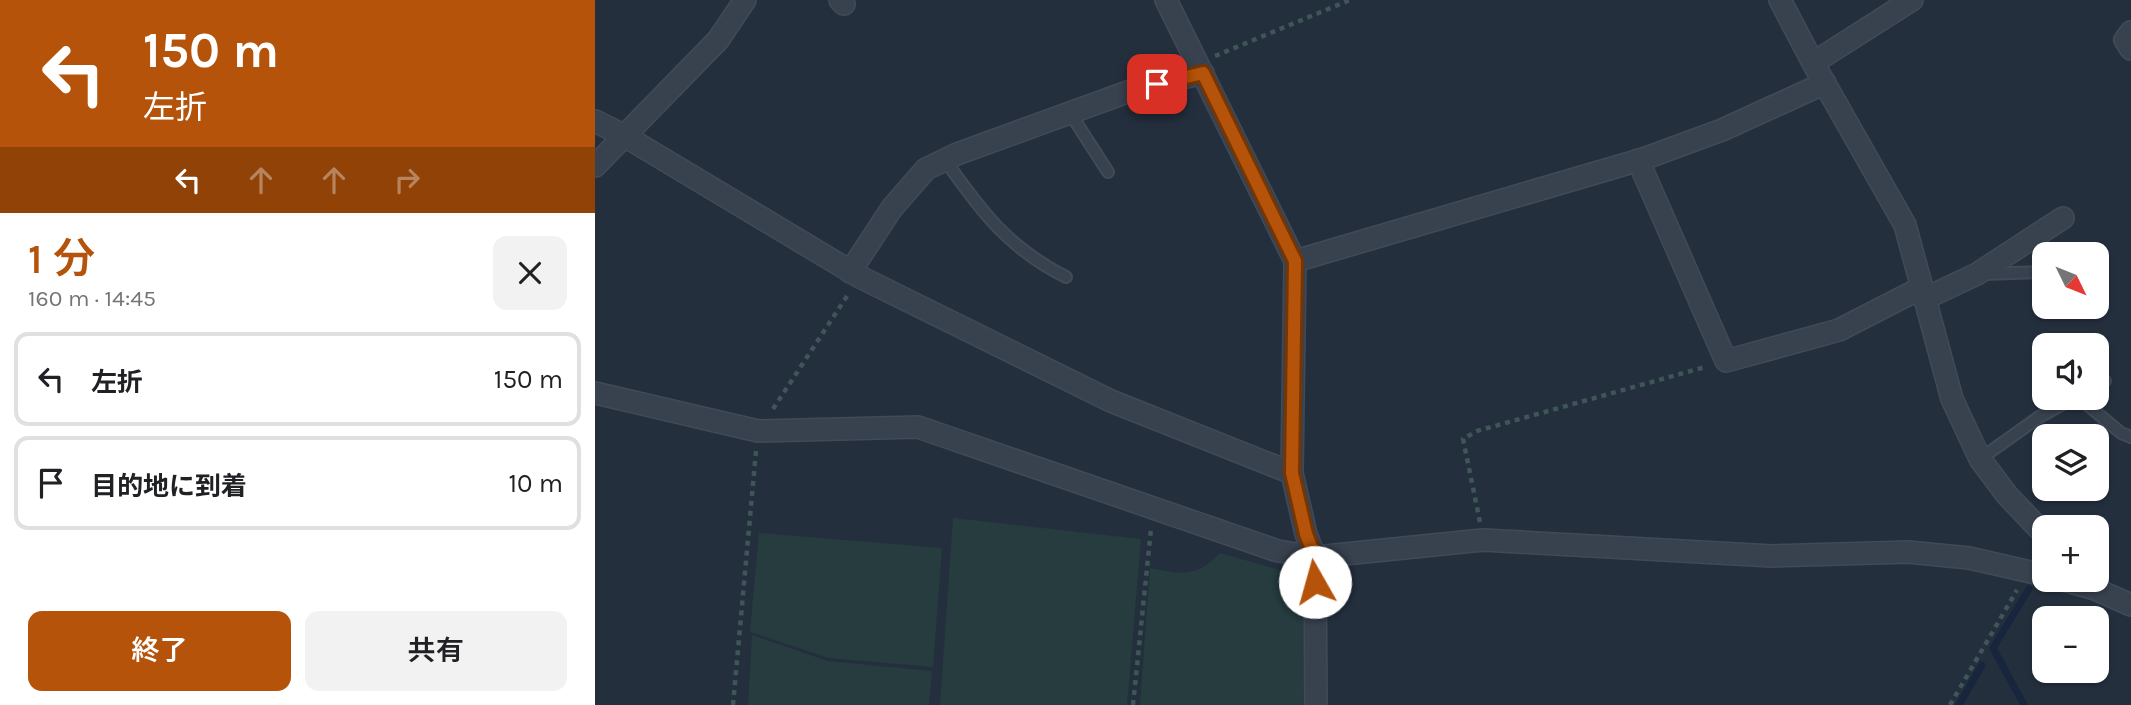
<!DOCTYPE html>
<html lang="ja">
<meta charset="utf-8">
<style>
:root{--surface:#fff;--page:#f2f2f2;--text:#202124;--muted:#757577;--line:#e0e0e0;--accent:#b45309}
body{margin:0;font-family:Karla,"Noto Sans JP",sans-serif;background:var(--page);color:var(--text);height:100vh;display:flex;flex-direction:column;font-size:26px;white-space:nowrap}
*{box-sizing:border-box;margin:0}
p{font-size:23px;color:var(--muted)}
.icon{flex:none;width:38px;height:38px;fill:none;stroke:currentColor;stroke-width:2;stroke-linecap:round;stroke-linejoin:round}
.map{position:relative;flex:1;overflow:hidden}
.side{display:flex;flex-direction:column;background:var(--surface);width:595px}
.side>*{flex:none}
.top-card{background:#b45309;color:#fff;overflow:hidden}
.needle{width:46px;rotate:133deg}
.fabs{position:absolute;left:1437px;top:242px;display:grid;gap:14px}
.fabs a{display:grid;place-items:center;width:77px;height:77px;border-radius:14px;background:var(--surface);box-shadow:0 2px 5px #0004;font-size:35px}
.pin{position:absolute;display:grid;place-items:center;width:60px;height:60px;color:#fff;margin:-30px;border-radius:14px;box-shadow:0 4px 10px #0006}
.me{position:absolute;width:77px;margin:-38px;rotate:353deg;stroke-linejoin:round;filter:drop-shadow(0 0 5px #0008)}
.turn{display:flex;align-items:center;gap:24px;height:147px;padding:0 28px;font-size:32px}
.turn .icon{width:91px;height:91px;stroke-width:2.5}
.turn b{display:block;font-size:49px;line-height:60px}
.lanes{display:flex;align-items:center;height:66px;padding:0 28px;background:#0003;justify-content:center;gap:35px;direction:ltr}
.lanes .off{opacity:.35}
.round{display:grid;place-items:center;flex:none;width:74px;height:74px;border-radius:14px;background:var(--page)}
.headline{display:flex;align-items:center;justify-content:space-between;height:119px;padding:0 28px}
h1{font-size:42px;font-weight:600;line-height:52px;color:var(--accent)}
.button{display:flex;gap:14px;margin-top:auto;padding:14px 28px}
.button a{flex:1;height:80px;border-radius:14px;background:var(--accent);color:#fff;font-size:28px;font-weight:600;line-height:80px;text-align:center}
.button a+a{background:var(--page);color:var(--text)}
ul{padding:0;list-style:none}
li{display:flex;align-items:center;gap:21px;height:94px;margin:0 14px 10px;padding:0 14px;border:4px solid var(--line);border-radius:14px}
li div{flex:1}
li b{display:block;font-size:26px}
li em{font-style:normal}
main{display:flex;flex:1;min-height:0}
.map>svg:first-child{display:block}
.green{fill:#263c3f}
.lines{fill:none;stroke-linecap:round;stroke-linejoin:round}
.stream{stroke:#17263c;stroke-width:7}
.service-casing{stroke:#414a57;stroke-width:14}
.minor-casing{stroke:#414a57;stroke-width:24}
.path{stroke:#3f5557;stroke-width:4.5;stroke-dasharray:5 5;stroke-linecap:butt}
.service{stroke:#38414e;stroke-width:10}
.minor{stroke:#38414e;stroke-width:21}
.route-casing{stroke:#753606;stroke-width:18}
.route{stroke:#b45309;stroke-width:12}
</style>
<main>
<section class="side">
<div class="top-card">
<div class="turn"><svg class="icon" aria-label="left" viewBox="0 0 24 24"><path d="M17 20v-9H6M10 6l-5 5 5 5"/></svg><div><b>150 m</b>左折</div></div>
<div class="lanes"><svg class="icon" aria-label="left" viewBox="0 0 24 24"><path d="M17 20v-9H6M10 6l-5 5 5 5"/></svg><svg class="icon off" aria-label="ahead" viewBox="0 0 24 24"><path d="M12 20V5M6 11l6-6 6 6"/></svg><svg class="icon off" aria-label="ahead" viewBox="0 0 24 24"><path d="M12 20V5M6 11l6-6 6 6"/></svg><svg class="icon off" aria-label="right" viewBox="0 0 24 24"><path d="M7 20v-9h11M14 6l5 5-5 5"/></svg></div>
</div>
<div class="headline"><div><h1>1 分</h1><p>160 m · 14:45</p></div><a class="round"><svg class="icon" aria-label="close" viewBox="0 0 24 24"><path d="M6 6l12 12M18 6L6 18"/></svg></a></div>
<ul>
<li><svg class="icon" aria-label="left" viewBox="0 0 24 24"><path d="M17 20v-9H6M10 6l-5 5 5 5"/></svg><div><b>左折</b></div><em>150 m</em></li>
<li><svg class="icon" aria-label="arrive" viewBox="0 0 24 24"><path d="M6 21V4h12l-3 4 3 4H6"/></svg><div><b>目的地に到着</b></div><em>10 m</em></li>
</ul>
<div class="button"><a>終了</a><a>共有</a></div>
</section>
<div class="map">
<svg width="1536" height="705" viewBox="0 0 1536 705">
<rect width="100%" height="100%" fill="#242f3e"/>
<path class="green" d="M358 518 546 539 532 705H345Z
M164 533 347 548 338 667 234 658 155 632Z
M625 553 709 577 710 705H545L555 568C587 574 602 578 625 553Z
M157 635 233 661 337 671 334 705H153Z"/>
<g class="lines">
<path class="stream" d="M1364 705 1387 665
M1429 705 1398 648 1434 589"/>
<g class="service-casing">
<path id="service" d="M475 113 513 172
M350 160C386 211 413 248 471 277
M1389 274 1445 272
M1502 386 1510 381
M1483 397 1526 433 1536 437
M1385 459 1444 417 1481 397"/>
</g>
<g class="minor-casing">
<path id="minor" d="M245 0 249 4
M571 0 700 261 697 473 711 534 720 557 721 705
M1185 0 1218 63 1310 225 1357 399 1385 459 1412 495 1449 534
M1536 32 1530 40 1536 49
M1218 63 1317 0
M0 121 28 135 265 277 516 401 697 473
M1043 160 1131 361 1244 330 1326 288
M0 166 123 40 150 0
M700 261 1048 159 1127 130 1230 83
M255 272 297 208 331 169 362 154 538 90 608 73
M1329 299 1382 274 1468 218
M0 393 163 431 323 427 683 551 720 557 888 540 1177 556 1313 552 1374 558 1449 575
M1464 579 1500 589 1536 605"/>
</g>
<path class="path" d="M620 56 755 0
M178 409 254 293
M885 522 868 439 882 431 1110 367
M138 705 161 451
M538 705 556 529
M1355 705 1422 590"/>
<use href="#service" class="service"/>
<use href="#minor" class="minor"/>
</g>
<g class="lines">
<g class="route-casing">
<path id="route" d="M562 84 608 73 700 261 697 473 711 534 720 557V582"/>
</g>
<use href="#route" class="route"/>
</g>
</svg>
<div class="fabs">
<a><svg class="needle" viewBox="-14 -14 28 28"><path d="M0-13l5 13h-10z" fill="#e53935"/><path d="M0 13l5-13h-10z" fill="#757577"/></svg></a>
<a><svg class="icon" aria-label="sound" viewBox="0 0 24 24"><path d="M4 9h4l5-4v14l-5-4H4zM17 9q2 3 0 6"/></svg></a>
<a><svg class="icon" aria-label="layers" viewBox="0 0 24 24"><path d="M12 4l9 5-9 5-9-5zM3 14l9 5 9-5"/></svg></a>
<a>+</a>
<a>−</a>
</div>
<div class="pin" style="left:562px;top:84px;background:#d93025"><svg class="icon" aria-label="arrive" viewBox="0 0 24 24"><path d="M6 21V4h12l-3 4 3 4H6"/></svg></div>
<svg class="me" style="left:720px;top:582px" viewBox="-20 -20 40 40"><circle r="19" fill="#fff"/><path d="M0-13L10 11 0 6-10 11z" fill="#b45309"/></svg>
</div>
</main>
